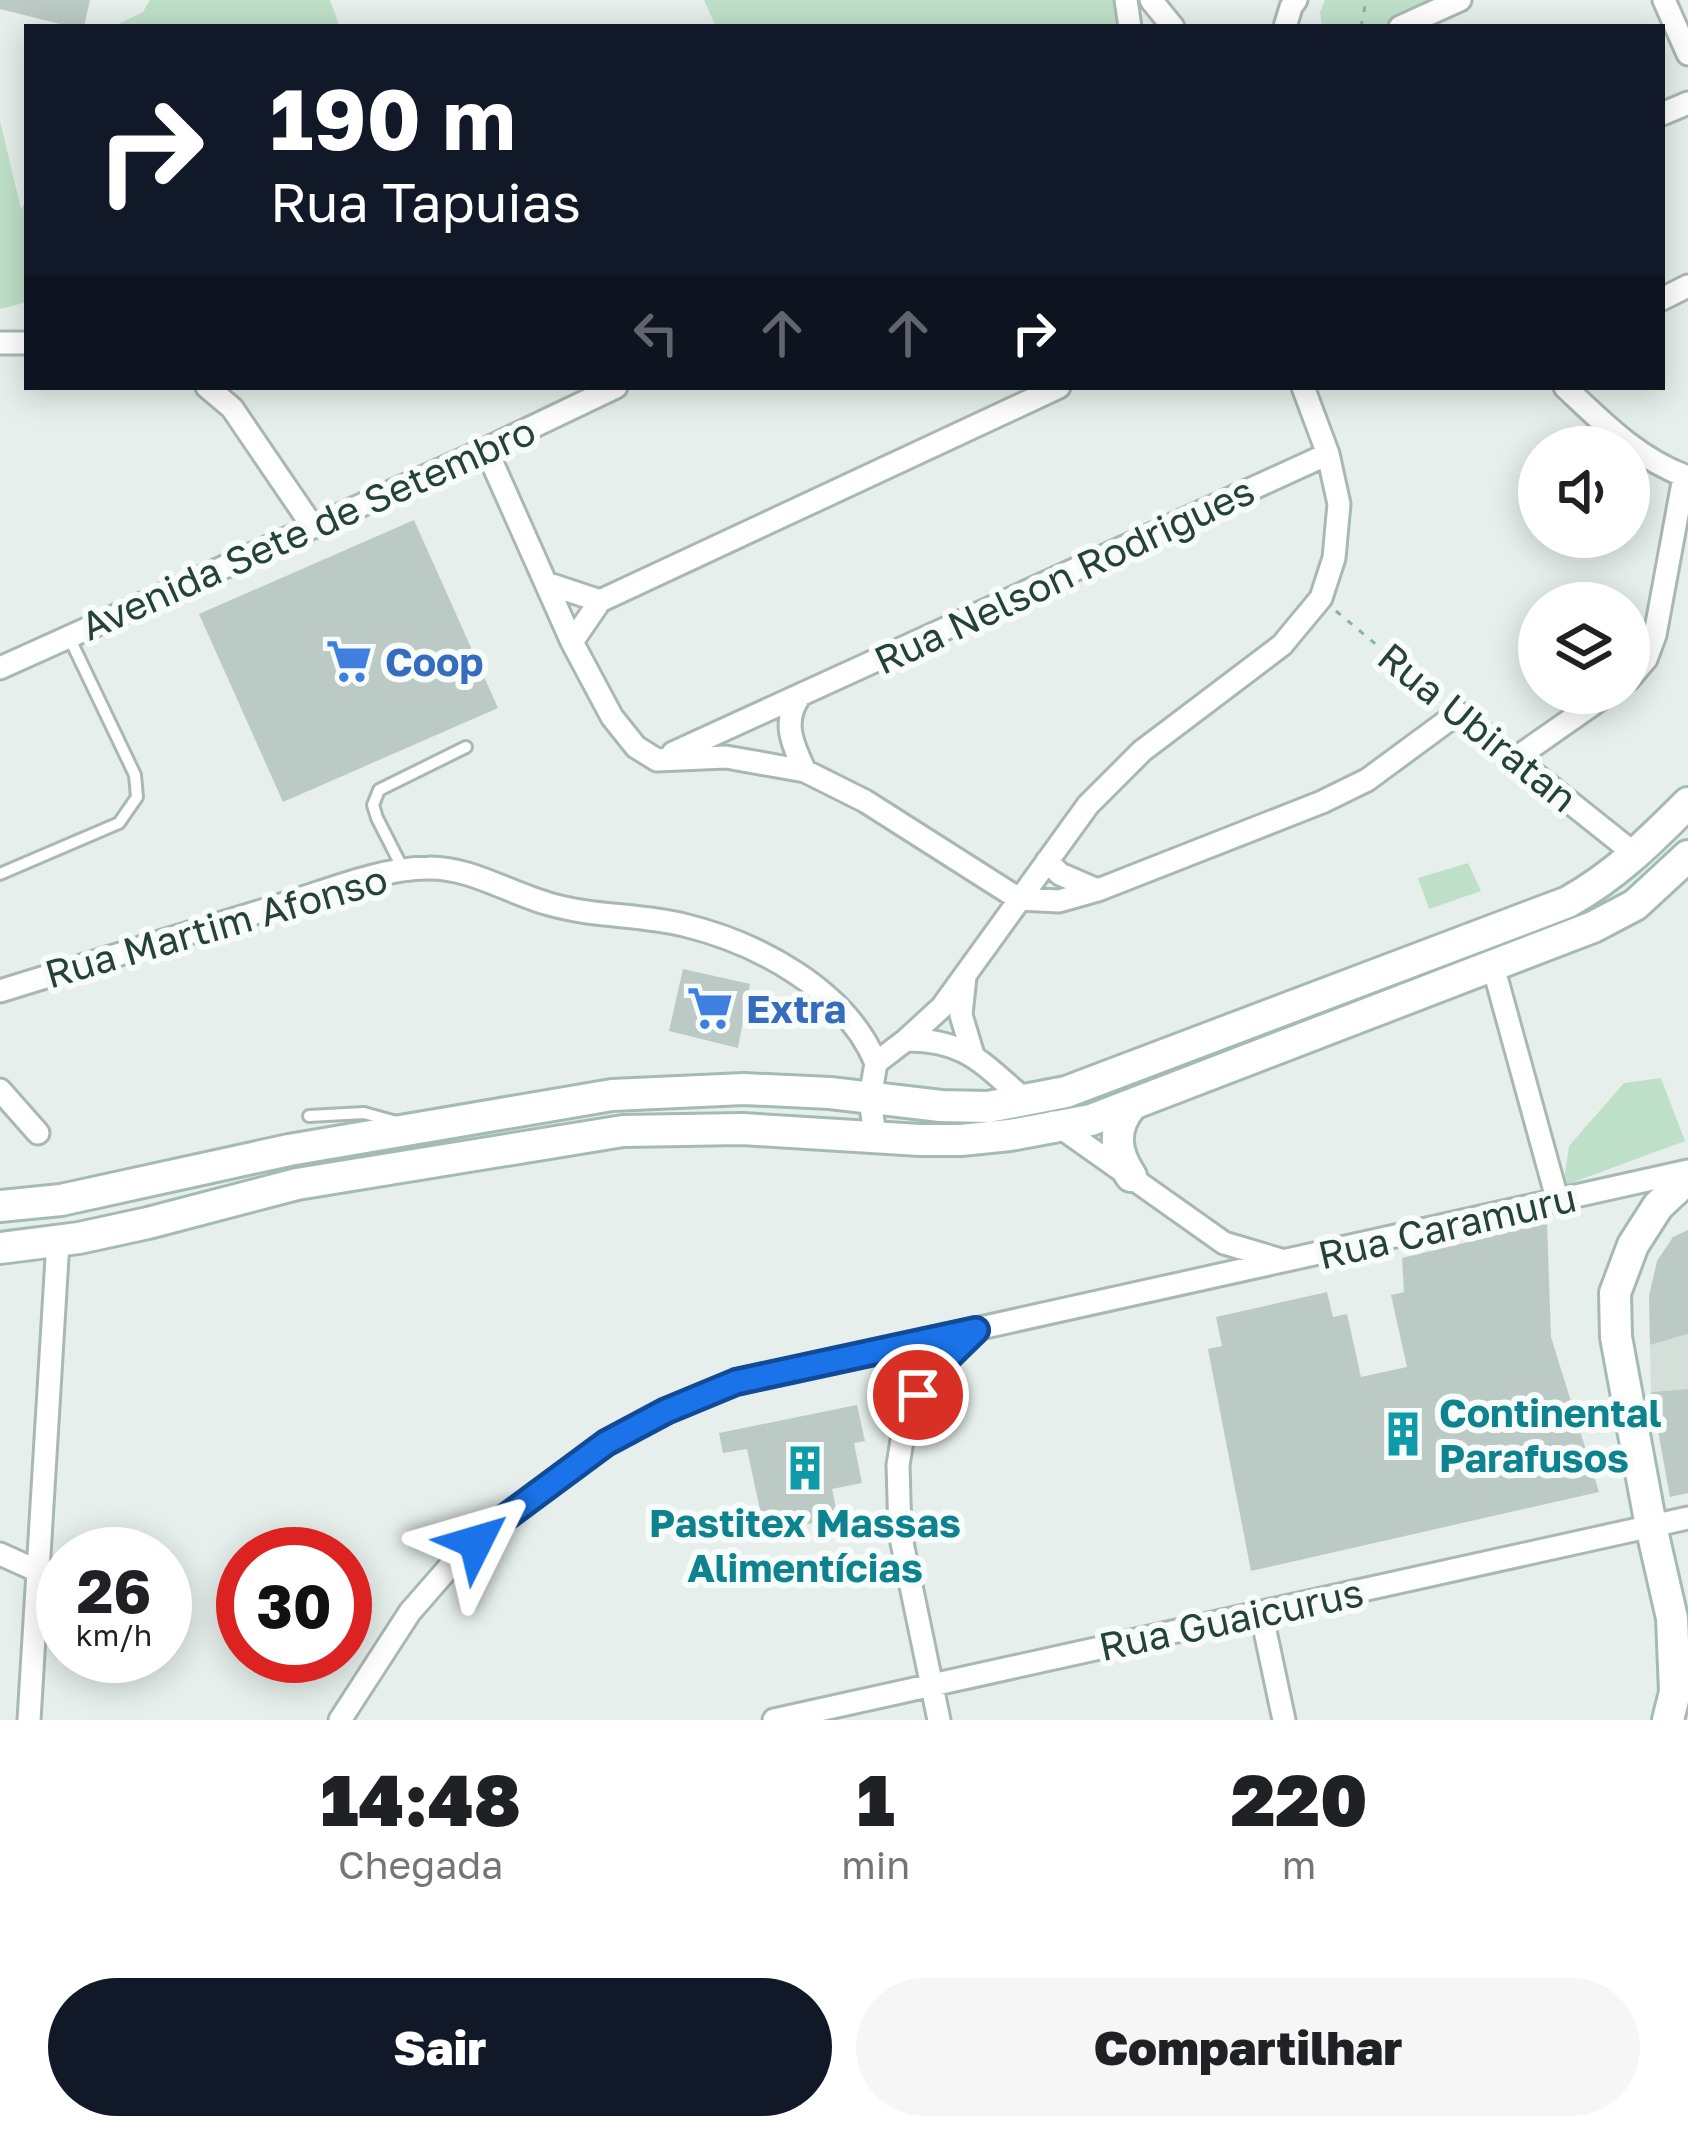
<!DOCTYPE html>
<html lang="pt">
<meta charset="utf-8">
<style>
:root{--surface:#fff;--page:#f6f6f6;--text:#202124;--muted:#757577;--accent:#111827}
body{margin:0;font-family:"Golos Text",sans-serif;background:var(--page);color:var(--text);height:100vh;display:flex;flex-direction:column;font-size:45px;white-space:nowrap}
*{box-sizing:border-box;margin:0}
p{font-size:39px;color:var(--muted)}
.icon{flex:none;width:66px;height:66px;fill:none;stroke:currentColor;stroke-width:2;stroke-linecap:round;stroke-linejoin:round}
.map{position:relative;height:1720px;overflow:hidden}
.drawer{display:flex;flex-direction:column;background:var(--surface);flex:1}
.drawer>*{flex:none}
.hud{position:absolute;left:24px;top:24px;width:1641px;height:366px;border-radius:0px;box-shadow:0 6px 30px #0003;background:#111827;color:#fff;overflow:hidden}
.controls{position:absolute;left:1518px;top:426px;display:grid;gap:24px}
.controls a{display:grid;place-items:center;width:132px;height:132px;border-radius:50%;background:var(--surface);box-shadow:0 6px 30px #0003;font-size:60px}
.speed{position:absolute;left:36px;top:1527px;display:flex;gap:24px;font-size:60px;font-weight:700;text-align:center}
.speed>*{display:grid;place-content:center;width:156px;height:156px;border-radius:50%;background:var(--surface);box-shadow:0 6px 30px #0003;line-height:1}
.speed small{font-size:30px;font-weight:400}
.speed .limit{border:18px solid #d22;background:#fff;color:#111}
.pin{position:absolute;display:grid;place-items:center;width:102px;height:102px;color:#fff;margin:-51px;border:6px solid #fff;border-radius:50%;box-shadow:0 3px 12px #0007}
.me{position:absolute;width:132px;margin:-66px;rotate:50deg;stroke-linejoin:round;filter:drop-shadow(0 0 9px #0008)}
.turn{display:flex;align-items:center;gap:42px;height:252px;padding:0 48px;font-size:54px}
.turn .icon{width:156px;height:156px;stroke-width:2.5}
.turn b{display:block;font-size:84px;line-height:102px}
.lanes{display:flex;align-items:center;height:114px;padding:0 48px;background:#0003;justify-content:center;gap:60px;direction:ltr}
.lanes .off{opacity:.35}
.eta{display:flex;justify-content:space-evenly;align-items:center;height:204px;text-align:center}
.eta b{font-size:72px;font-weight:800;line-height:84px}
.action{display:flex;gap:24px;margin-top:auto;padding:24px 48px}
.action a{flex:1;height:138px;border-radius:72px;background:var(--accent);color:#fff;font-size:48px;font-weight:800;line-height:138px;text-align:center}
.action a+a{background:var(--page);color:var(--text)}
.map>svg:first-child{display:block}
.built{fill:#d4dfda}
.green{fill:#bfe0c8}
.building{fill:#bbcac4}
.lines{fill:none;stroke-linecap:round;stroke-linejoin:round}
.lane-casing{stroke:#a8b8b2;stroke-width:16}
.street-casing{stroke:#a8b8b2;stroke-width:27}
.secondary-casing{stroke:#a4bbb3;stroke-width:36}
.path{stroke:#86b3a5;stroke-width:3;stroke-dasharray:6 9;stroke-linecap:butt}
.lane{stroke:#fff;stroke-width:10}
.street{stroke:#fff;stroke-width:21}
.secondary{stroke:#fff;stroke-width:30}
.route-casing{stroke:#114b97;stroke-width:30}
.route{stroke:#1a73e8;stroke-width:21}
.labels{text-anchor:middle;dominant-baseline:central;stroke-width:12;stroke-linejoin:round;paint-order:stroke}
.street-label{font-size:39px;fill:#24423a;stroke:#f7fbf9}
.shop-label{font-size:39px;font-weight:bold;fill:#366cbe;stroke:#f7fbf9;text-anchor:start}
.culture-label{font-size:39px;font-weight:bold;fill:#0d838f;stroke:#f7fbf9;text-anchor:start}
</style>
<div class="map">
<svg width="1688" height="1720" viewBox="0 0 1688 1720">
<rect width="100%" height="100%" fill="#e6efeb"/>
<path class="built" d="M1688 1334V1389L1651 1392 1650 1345Z"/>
<path class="green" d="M150 0H330L340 27H112L143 12Z
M704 0H1117L1121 27H716Z
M1325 0H1437L1383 27H1322L1320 12Z
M0 121 21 209 27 200V302L0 309Z
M1468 863 1481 891 1429 909 1418 878Z
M1661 1078 1685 1141 1563 1186 1569 1146 1624 1083Z"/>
<path class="building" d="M0 0H90L84 27H72L0 9Z
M414 520 498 708 283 802 199 614Z
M683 969 750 984 738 1048 669 1031Z
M1547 1223 1551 1337 1599 1492 1251 1571 1208 1349 1222 1346 1216 1317 1327 1292 1333 1317 1347 1314 1361 1377 1407 1367 1391 1295 1404 1292 1402 1258Z
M1688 1230V1334L1650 1345 1649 1296 1657 1261 1673 1237Z
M1688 1389V1493L1670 1497 1651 1392Z
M857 1405 865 1441 854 1443 862 1483 832 1489 838 1518 765 1533 747 1449 723 1453 719 1433Z"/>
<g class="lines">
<g class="lane-casing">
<path id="lane" d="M404 871 377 818 373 805 379 790 466 747
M0 874 119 823 137 797 135 775 69 637
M309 1116 364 1113 400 1123"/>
</g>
<g class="street-casing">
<path id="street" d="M1126 0 1130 27
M1151 0 1173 27
M1664 0 1688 54
M1285 27 1291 7 1296 0
M1400 27 1460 0
M1662 114 1688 103
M1662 299 1688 286
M0 343H27
M207 387 232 408 313 527
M1565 387C1602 422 1639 460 1688 477
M486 449 572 642 612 717 636 747 657 760 726 757 805 771 865 801 1019 899 1059 901 1098 890 1322 802 1367 780 1458 713 1636 855
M546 583 600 601
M572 642 600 601 1059 387
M0 668 486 449 616 387
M1629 679 1646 659 1655 635 1684 477
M800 696C781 721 793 746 805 771
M673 753 1328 454
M1516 758 1609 693
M1047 861 1060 874 1097 890
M1493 966 1558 1202
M965 977 961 1015 973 1055
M0 991C93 962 185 934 278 906 324 892 380 868 428 868 470 867 509 893 549 904 593 917 639 914 684 925 758 943 846 990 876 1063
M906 1040C968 1039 985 1067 1029 1103
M0 1090 38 1133
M1053 1122 1224 1243 1281 1260
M875 1137 870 1098 876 1063 906 1040 942 1007 1088 805 1142 751 1282 645 1321 598 1334 558 1339 504 1328 454 1303 387
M0 1554 40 1572
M1261 1612 1284 1720
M29 1720 58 1241
M340 1720 410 1612 451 1565 501 1520 606 1443 666 1411 737 1382 1688 1171
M774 1720 1688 1518
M939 1720 900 1533 898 1465 906 1416 931 1374 976 1330"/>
</g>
<g class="secondary-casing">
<path id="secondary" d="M1131 1106C1112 1129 1115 1152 1131 1176
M0 1206 61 1200 289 1150 612 1095 744 1089 830 1093 941 1106 988 1107 1066 1092 1568 902C1616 875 1649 842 1688 803
M0 1248 79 1238 148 1223 297 1184 623 1131 742 1129 920 1140H961L1010 1135 1091 1120 1593 927 1635 905 1688 856
M1668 1720 1675 1692 1672 1618 1651 1526 1616 1337 1615 1293 1633 1245 1658 1206 1688 1178"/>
</g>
<path class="path" d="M1361 27 1366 0
M1336 611 1439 697"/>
<use href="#lane" class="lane"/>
<use href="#street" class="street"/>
<use href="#secondary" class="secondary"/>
</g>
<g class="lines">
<g class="route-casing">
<path id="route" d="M476 1542 502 1520 606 1443 666 1411 736 1382 976 1330 931 1374 918 1395"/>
</g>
<use href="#route" class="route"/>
</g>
<defs>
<g id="supermarket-bare" transform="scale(3.6)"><path d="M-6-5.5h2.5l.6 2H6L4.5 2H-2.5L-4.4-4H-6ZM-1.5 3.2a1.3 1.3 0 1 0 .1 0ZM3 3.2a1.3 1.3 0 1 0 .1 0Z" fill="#3f7fe0" stroke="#f7fbf9" stroke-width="2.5" paint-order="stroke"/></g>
<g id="building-bare" transform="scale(3.6)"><path d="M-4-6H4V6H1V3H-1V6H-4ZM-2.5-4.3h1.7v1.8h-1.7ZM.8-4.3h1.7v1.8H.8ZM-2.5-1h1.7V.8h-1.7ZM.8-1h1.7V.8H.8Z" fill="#0f9aa8" stroke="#f7fbf9" stroke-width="2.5" paint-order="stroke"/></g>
</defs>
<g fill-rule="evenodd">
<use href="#supermarket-bare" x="349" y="661"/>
<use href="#supermarket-bare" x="710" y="1008"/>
<use href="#building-bare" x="1403" y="1434"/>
<use href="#building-bare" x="805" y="1468"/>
</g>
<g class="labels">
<g class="street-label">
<text transform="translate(308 528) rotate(-24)">Avenida Sete de Setembro</text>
<text transform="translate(1064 575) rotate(-25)">Rua Nelson Rodrigues</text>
<text transform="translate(1478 727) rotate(39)">Rua Ubiratan</text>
<text transform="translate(216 926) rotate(-16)">Rua Martim Afonso</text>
<text transform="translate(1447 1226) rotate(-13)">Rua Caramuru</text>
<text transform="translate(1231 1619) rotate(-12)">Rua Guaicurus</text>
</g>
<g class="shop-label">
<text x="385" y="661">Coop</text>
<text x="746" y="1008">Extra</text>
</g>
<g class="culture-label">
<text x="1439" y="1412">Continental<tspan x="1439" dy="45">Parafusos</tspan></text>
<text x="805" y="1522" text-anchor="middle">Pastitex Massas<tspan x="805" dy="45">Alimentícias</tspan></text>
</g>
</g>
</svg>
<div class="controls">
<a><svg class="icon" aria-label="sound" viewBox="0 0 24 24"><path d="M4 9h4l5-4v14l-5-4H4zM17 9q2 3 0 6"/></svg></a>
<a><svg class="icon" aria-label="layers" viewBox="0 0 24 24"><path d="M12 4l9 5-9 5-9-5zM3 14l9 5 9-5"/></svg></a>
</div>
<div class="speed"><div>26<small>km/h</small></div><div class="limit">30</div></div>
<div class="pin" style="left:918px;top:1395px;background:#d93025"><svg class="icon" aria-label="arrive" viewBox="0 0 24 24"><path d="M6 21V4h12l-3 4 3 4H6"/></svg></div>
<svg class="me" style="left:476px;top:1542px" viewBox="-20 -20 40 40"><path d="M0-17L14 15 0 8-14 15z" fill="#1a73e8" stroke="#fff" stroke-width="4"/></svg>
<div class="hud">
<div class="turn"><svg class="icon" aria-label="right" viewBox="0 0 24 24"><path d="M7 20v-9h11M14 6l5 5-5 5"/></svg><div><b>190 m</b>Rua Tapuias</div></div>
<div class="lanes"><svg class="icon off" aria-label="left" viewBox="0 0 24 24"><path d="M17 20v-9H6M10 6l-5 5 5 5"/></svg><svg class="icon off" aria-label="ahead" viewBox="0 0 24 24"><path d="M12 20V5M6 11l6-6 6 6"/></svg><svg class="icon off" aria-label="ahead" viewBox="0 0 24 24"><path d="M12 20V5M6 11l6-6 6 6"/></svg><svg class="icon" aria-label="right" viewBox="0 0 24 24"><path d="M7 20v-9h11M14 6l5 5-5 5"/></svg></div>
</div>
</div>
<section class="drawer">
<div class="eta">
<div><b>14:48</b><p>Chegada</p></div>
<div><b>1</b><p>min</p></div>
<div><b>220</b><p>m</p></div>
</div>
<div class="action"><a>Sair</a><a>Compartilhar</a></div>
</section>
